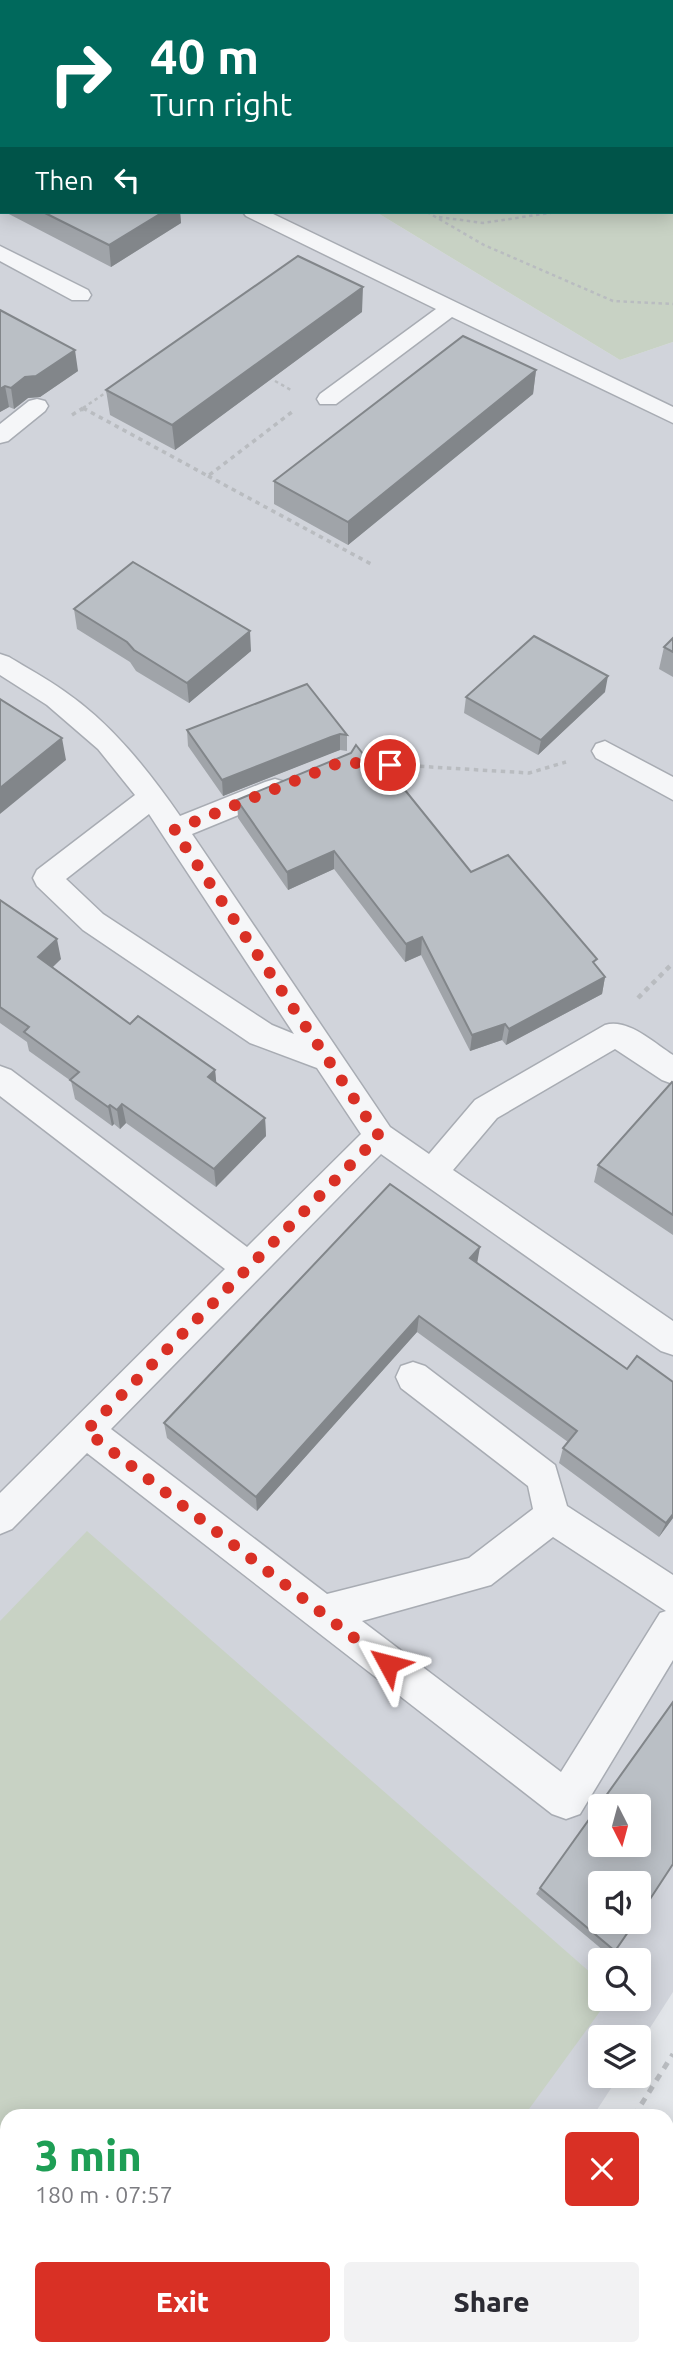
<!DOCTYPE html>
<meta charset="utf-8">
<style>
:root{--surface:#fff;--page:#f2f2f3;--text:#2b2b33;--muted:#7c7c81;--accent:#d93025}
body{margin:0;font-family:Ubuntu,sans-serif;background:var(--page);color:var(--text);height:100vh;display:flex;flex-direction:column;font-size:26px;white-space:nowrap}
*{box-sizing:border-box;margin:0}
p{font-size:23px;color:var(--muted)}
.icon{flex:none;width:38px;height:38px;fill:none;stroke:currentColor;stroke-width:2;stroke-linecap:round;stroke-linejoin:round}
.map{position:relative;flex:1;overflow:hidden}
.details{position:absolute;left:0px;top:2109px;width:674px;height:247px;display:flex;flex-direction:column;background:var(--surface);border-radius:21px 21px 0 0;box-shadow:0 4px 18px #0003}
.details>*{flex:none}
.guide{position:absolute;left:0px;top:0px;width:674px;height:214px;box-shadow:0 4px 18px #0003;background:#00695c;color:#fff;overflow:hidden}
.needle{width:46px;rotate:174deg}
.buttons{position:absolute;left:588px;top:1794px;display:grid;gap:14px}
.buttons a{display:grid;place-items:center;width:63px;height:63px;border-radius:7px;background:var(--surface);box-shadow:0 4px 18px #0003;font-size:35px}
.pin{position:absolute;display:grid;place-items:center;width:60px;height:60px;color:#fff;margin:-30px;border:4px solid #fff;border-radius:50%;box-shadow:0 2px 7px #0007}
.me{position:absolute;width:77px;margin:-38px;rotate:308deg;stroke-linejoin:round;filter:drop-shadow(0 0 5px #0008)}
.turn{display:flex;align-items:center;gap:24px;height:147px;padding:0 35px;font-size:32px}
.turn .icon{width:91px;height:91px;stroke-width:2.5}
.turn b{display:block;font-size:49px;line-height:60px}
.then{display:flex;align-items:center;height:66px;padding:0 35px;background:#0003;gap:14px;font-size:26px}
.round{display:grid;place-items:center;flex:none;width:74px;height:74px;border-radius:7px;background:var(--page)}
.headline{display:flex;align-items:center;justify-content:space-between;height:119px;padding:0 35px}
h1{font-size:42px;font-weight:800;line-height:52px;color:#1e9e55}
.primary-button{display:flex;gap:14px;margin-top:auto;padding:14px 35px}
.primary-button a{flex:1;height:80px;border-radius:7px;background:var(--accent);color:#fff;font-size:28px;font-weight:800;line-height:80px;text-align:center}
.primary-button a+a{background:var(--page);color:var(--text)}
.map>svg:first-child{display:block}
.built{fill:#d1d4db;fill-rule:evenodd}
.green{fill:#c8d2c4}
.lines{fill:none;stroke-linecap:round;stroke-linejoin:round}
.lane-casing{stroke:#a8acb3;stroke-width:3}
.path-far3{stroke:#b9bcc0;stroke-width:2.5;stroke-dasharray:3.5 3.5;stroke-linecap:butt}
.path-far2{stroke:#b9bcc0;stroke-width:3.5;stroke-dasharray:4.5 4.5;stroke-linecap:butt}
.path-far1{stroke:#b9bcc0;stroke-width:4.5;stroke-dasharray:5 5;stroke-linecap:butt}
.path{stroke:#b9bcc0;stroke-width:5;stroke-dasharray:7 7;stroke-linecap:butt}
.lane{fill:#f5f6f8;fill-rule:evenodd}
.wall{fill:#a0a4a9}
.shaded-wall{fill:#82868a}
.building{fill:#babfc5;stroke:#82868a;stroke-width:2;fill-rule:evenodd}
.route{stroke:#d93025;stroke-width:12;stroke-dasharray:0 21.6}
</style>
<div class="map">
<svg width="673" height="2355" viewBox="0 0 673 2355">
<rect width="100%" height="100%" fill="#e2e5e9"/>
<path class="built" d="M0 0 29 2H2V212H376L620 360 673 342V1992L639 2045V2037H600V2076H619L593 2116H7V2348L441 2349 437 2355H0ZM600 1806H639V1844H600ZM600 1883H639V1922H600ZM600 1960H639V1998H600Z"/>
<path class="green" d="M27 0H627L621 2Z
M673 163V342L620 360 376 212H672Z
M87 1531 600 1981V1998L609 1999 524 2116H7V2157L0 2150V1621Z
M7 2158V2348L354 2349 350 2355H0V2167Z"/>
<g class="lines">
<g class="lane-casing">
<path id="lane" d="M0 81 2 82V94L0 93Z
M2 136V149H0V137Z
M243 212H269L673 407V423L452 317 336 404H320L317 399 320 394 436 309 246 216Z
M0 246 88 290 91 295 88 300H72L0 261Z
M37 399 45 401 48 406 45 411 8 441 0 443V424L29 401Z
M0 654 9 657C27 668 46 678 64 691 111 723 148 770 180 816L265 782 275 779 285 782 289 789 285 796 192 834 390 1127 429 1154 475 1100 605 1025C628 1018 654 1043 673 1055V1084L662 1080 615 1049 497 1118 453 1170 673 1321V1355L661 1351 381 1154 111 1429 327 1594 469 1558 533 1509 528 1486 401 1388 396 1377 401 1366 413 1362 425 1366 555 1465 567 1506 673 1575V1660L580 1814 566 1819 552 1814 87 1453 12 1529 0 1534V1493L225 1269 0 1096V1066L11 1070 247 1247 361 1134 317 1068 250 1043 83 930 37 886 33 878 37 870 135 795 98 749 47 705 0 675ZM149 814 164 837 294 1034 272 1025 103 914 66 879ZM553 1537 666 1611 660 1613 561 1772 362 1621 491 1585Z
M605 741 673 777V800L596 758 592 751 596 744Z"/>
</g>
<path class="path-far3" d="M59 0 62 2
M659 2 668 0
M427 212 484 245 613 301 673 304
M439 217 483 223 556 212
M275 381 291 390
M83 408 111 389
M80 410H87"/>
<path class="path-far2" d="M83 408 208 476 292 412
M72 415 83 408
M208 476 371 564
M366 763 529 773 566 762"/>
<path class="path-far1" d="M638 998 673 963"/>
<path class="path" d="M634 2116 673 2054
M483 2355 487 2348"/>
<use href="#lane" class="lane"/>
</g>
<path class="wall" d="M2 184V210L0 209V185Z
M5 212H180L181 223 111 267Z
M0 310 78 371 40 397 28 398 14 409 9 407 0 412Z
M362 312 175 450 110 415 106 390Z
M536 370 533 394 348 545 274 504V481Z
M74 609 251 651 189 703 136 671 130 662 77 629Z
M673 638V677L659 669 664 647Z
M307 684 347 735V751L340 750 331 753 223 796 188 746 187 730Z
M605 692 538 755 464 713 466 697Z
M374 768 471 872 596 966 605 977 602 994 506 1045 502 1040 470 1051 421 955 405 962 334 869 288 890 238 818 237 800Z
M0 900 61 959 53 967 130 1024 215 1070 216 1083 265 1118 266 1136 216 1187 126 1123 120 1129 114 1124 112 1126 75 1099 71 1081 29 1051 27 1042 0 1023Z
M673 1083V1235L594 1182 598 1165Z
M477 1264 627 1369 673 1382V1518L659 1537 559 1463 563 1448 568 1442 417 1332 257 1511 167 1438 164 1423Z
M673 1702 615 1951 610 1956 536 1894Z"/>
<path class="shaded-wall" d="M163 212H180L181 223 111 267 109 245Z
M363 287 362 312 175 450 172 425Z
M75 350 78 371 40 397 28 398 14 409 11 388 25 377Z
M536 370 533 394 348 545V522Z
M5 386 9 407 0 412V389Z
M250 631 251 651 189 703 187 683Z
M608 676 605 692 538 755 541 740Z
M340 734V750L223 796 222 780Z
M62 738 66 760 0 814V788Z
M334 851V869L288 890 287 872Z
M422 937 421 955 405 962 406 944Z
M57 939 61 959 42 977 38 957Z
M605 977 602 994 506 1045 509 1029Z
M505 1024 502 1040 470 1051 472 1035Z
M215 1070 217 1089 208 1077Z
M122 1104 126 1123 120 1129 117 1110Z
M110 1105 114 1124 112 1126 108 1107Z
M265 1118 266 1136 216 1187 214 1169Z
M480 1247 477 1264 470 1258Z
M419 1316 417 1332 257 1511 256 1497Z
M673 1514V1518L659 1537 666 1523Z
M0 2150 7 2157 0 2167Z"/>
<path class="building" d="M43 212H163L109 245Z
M298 256 363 287 172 425 106 390Z
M0 310 75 350 36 376 25 377 11 388 5 386 0 389Z
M463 336 536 370 348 522 274 481Z
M133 562 250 631 187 683 134 650 127 642 74 609Z
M534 636 608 676 541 740 466 697Z
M673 638V652L664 647Z
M307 684 347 735 340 734 331 737 222 780 187 730Z
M0 699 62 738 0 788Z
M356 745 374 768 384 764 471 872 508 855 597 959 593 962 605 977 509 1029 505 1024 472 1035 422 937 406 944 334 851 287 872 237 800 351 753Z
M0 900 57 939 38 957 130 1024 138 1016 215 1070 208 1077 265 1118 214 1169 122 1104 117 1110 110 1105 108 1107 70 1080 79 1072 24 1032 29 1027 0 1007Z
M672 1082 673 1083V1215L598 1165Z
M390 1184 480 1247 470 1258 627 1369 637 1356 673 1382V1514L666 1523 563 1448 577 1431 419 1316 256 1497 164 1423Z
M673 1702V1864L639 1916V1883H600V1922H635L615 1951 540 1888ZM600 1806H639V1844H600Z"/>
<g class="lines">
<path class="route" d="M388 1664 86 1431 379 1136 174 830 341 762 390 765"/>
</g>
</svg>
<div class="buttons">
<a><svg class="needle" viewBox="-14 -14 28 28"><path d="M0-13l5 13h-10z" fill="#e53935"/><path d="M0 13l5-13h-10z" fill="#7c7c81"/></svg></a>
<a><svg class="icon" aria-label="sound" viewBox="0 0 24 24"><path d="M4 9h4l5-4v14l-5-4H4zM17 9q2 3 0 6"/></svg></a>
<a><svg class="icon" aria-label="search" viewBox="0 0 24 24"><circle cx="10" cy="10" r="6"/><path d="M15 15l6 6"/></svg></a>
<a><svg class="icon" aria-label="layers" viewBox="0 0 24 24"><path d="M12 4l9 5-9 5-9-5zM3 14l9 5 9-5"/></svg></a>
</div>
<div class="pin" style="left:390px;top:765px;background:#d93025"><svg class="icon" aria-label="arrive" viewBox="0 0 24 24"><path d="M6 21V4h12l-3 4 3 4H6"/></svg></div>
<svg class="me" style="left:388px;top:1664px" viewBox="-20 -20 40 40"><path d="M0-17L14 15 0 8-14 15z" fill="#d93025" stroke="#fff" stroke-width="4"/></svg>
<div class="guide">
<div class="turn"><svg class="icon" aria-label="right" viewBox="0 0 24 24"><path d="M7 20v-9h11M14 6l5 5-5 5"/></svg><div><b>40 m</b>Turn right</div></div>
<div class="then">Then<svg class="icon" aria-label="left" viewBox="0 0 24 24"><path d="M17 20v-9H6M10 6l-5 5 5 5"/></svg></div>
</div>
<section class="details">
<div class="headline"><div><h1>3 min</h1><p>180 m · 07:57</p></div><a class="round" style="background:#d93025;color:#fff"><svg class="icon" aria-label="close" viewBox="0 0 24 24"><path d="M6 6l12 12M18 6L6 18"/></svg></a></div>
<div class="primary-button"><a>Exit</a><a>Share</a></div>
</section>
</div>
